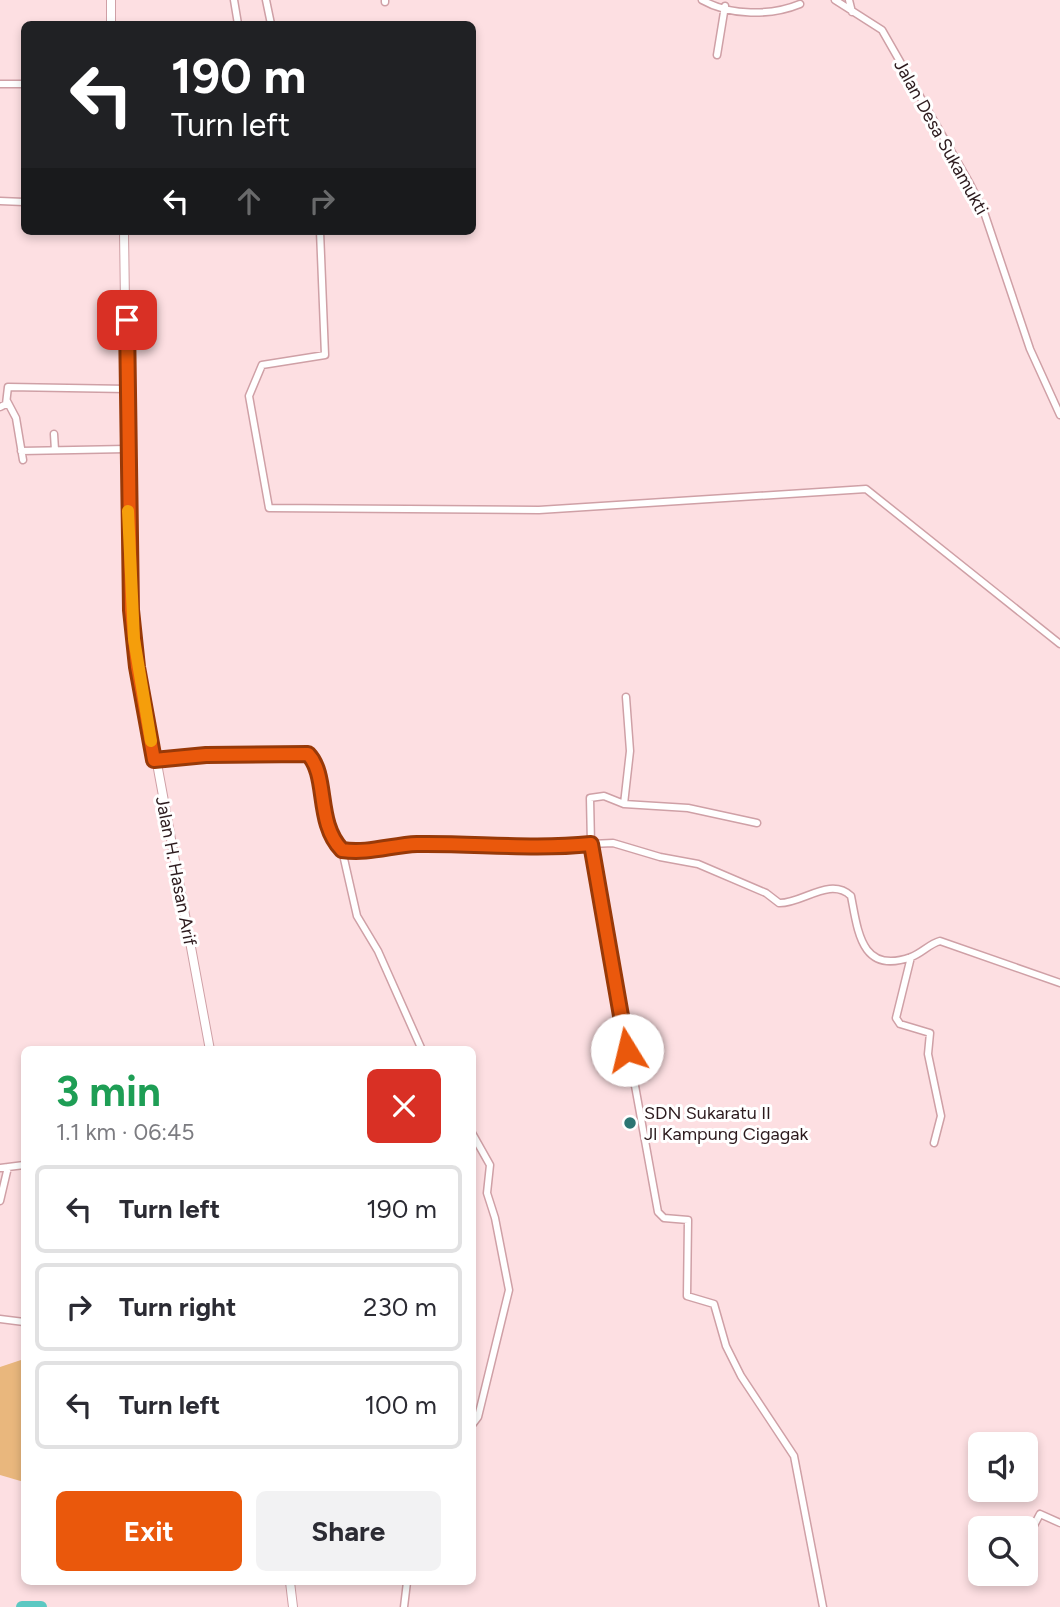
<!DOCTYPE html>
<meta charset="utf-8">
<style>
:root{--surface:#fff;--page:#f2f2f3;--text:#2b2b33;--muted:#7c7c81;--line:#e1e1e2;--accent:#ea580c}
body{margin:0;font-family:Figtree,sans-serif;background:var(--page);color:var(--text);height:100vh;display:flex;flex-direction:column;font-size:26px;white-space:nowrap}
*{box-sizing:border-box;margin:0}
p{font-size:23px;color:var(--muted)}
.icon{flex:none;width:38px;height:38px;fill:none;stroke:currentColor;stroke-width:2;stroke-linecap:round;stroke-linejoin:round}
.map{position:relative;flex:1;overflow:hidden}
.details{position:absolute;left:21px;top:1046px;width:455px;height:539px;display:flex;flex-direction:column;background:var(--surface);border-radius:10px;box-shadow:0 4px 10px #0003}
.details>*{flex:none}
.top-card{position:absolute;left:21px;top:21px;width:455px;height:214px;border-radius:10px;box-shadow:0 4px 10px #0003;background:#202124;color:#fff;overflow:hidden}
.controls{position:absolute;left:968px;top:1432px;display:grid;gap:14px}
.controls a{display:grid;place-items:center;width:70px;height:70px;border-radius:10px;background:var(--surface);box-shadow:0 4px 10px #0003;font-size:35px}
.pin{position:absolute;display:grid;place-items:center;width:60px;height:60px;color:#fff;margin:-30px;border-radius:14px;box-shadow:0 4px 10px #0006}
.me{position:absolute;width:77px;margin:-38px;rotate:351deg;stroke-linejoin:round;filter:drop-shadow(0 0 5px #0008)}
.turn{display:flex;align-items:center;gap:24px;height:147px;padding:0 35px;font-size:32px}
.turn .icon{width:91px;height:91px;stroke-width:2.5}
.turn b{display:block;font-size:49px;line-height:60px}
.lanes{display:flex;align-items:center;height:66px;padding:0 35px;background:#0003;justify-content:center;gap:35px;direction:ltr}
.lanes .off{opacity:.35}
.round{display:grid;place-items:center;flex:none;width:74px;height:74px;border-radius:10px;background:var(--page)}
.summary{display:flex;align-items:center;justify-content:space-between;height:119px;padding:0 35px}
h1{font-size:42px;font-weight:700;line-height:52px;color:#1e9e55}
.cta{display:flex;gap:14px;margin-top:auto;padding:14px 35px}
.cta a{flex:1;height:80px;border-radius:10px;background:var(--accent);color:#fff;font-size:28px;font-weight:700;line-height:80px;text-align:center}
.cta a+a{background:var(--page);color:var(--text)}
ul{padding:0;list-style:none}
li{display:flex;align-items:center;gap:21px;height:88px;margin:0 14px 10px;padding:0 21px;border:4px solid var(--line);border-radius:10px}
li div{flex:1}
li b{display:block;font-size:26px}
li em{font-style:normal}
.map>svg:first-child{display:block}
.green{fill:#e9b77d}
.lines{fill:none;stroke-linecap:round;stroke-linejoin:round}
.river{stroke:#5cc8c2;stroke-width:12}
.street-casing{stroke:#cfa0a6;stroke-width:9}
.secondary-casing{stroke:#cfa0a6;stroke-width:10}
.street{stroke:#fff;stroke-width:6}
.secondary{stroke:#fff;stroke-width:8}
.route-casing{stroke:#983908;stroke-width:18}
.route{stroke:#ea580c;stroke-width:12}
.slow{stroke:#f59e0b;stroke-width:12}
.poi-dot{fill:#2c7572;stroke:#fff;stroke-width:2.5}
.labels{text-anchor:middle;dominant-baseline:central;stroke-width:6;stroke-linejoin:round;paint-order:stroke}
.street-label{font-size:18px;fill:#2c1a1d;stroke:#fff}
.poi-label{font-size:18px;fill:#2c1a1d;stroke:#fff;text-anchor:start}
</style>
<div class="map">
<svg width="1060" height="1607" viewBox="0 0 1060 1607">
<rect width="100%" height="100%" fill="#fddfe2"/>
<path class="green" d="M24 1359V1482L0 1475V1367Z"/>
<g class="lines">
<path class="river" d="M22 1607H41"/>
<g class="street-casing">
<path id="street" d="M234 0 238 24
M266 0 271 24
M385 0V2
M702 0C730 16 771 16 800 4
M835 0 882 30 970 184 984 212 1030 349 1060 415
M849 0 852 12
M717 55 725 6
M0 84H24
M0 201 24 202
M320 231 325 355 262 365 249 396 269 508 539 510 866 489 1060 644
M7 401 16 418 23 460
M0 407 6 404 8 387 128 389
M54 434 55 450
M21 451 127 449
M626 697 630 751 624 804 604 796 590 798 591 844 613 843 660 857 698 864 766 893 779 903C802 904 830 876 851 896 858 931 861 975 911 957 922 953 929 944 940 941L1060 983
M154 760 269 753 311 756 327 830 342 850 357 916 378 951 422 1050
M624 804 688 808 757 823
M342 850C368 854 392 845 417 844 475 843 532 850 591 844L658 1212 664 1218 688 1220 687 1296 714 1304 726 1346 741 1376 794 1456 823 1607
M911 957 896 1018 900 1024 930 1033 928 1054 941 1116 934 1143
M472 1133 490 1165 487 1193 495 1218 509 1290 478 1417 472 1425
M0 1168 24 1165
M0 1201 8 1167
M0 1319 24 1322
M1030 1533 1040 1514 1060 1523
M404 1607 407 1582"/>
</g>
<g class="secondary-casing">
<path id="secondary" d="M111 24V0
M124 231 128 525 134 639 210 1050
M290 1582 293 1607"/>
</g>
<use href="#street" class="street"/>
<use href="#secondary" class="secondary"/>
</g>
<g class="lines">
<g class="route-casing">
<path id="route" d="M127 320 131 610 137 667 154 760 206 755 308 754C329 776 315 822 342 850 368 854 392 845 417 844 475 843 532 850 591 844L627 1050"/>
</g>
<use href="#route" class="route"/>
<path class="slow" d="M128 511 134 639 151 741"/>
</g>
<circle class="poi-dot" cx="630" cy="1123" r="7"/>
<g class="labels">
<g class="street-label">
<text transform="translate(941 137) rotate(61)">Jalan Desa Sukamukti</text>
<text transform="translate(176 871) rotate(79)">Jalan H. Hasan Arif</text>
</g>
<g class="poi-label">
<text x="644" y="1113">SDN Sukaratu II<tspan x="644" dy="21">Jl Kampung Cigagak</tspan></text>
</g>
</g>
</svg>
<div class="controls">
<a><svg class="icon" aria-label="sound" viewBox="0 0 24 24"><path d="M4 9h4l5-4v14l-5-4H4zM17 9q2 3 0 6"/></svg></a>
<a><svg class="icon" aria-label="search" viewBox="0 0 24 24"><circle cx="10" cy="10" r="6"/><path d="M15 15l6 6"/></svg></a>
</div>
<div class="pin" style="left:127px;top:320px;background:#d93025"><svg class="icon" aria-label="arrive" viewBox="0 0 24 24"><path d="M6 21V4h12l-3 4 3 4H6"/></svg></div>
<svg class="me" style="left:627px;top:1050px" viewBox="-20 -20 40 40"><circle r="19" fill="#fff"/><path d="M0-13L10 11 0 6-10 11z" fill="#ea580c"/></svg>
<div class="top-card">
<div class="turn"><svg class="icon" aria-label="left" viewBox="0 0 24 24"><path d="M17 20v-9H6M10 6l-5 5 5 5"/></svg><div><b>190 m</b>Turn left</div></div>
<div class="lanes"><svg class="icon" aria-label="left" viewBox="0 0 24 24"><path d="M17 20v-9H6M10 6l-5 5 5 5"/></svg><svg class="icon off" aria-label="ahead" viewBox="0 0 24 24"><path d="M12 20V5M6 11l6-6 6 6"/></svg><svg class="icon off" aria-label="right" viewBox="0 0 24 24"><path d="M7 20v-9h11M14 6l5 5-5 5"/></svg></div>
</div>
<section class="details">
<div class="summary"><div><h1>3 min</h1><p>1.1 km · 06:45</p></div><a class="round" style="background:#d93025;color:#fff"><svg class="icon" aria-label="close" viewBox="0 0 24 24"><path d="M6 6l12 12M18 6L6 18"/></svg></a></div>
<ul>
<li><svg class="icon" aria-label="left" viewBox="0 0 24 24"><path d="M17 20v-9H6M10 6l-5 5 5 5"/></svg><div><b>Turn left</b></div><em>190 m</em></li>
<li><svg class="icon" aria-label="right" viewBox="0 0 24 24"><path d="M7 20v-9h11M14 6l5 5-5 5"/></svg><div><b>Turn right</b></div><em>230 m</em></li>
<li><svg class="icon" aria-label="left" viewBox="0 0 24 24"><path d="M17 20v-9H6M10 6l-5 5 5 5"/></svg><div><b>Turn left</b></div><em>100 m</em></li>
</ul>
<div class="cta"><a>Exit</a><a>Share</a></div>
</section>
</div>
